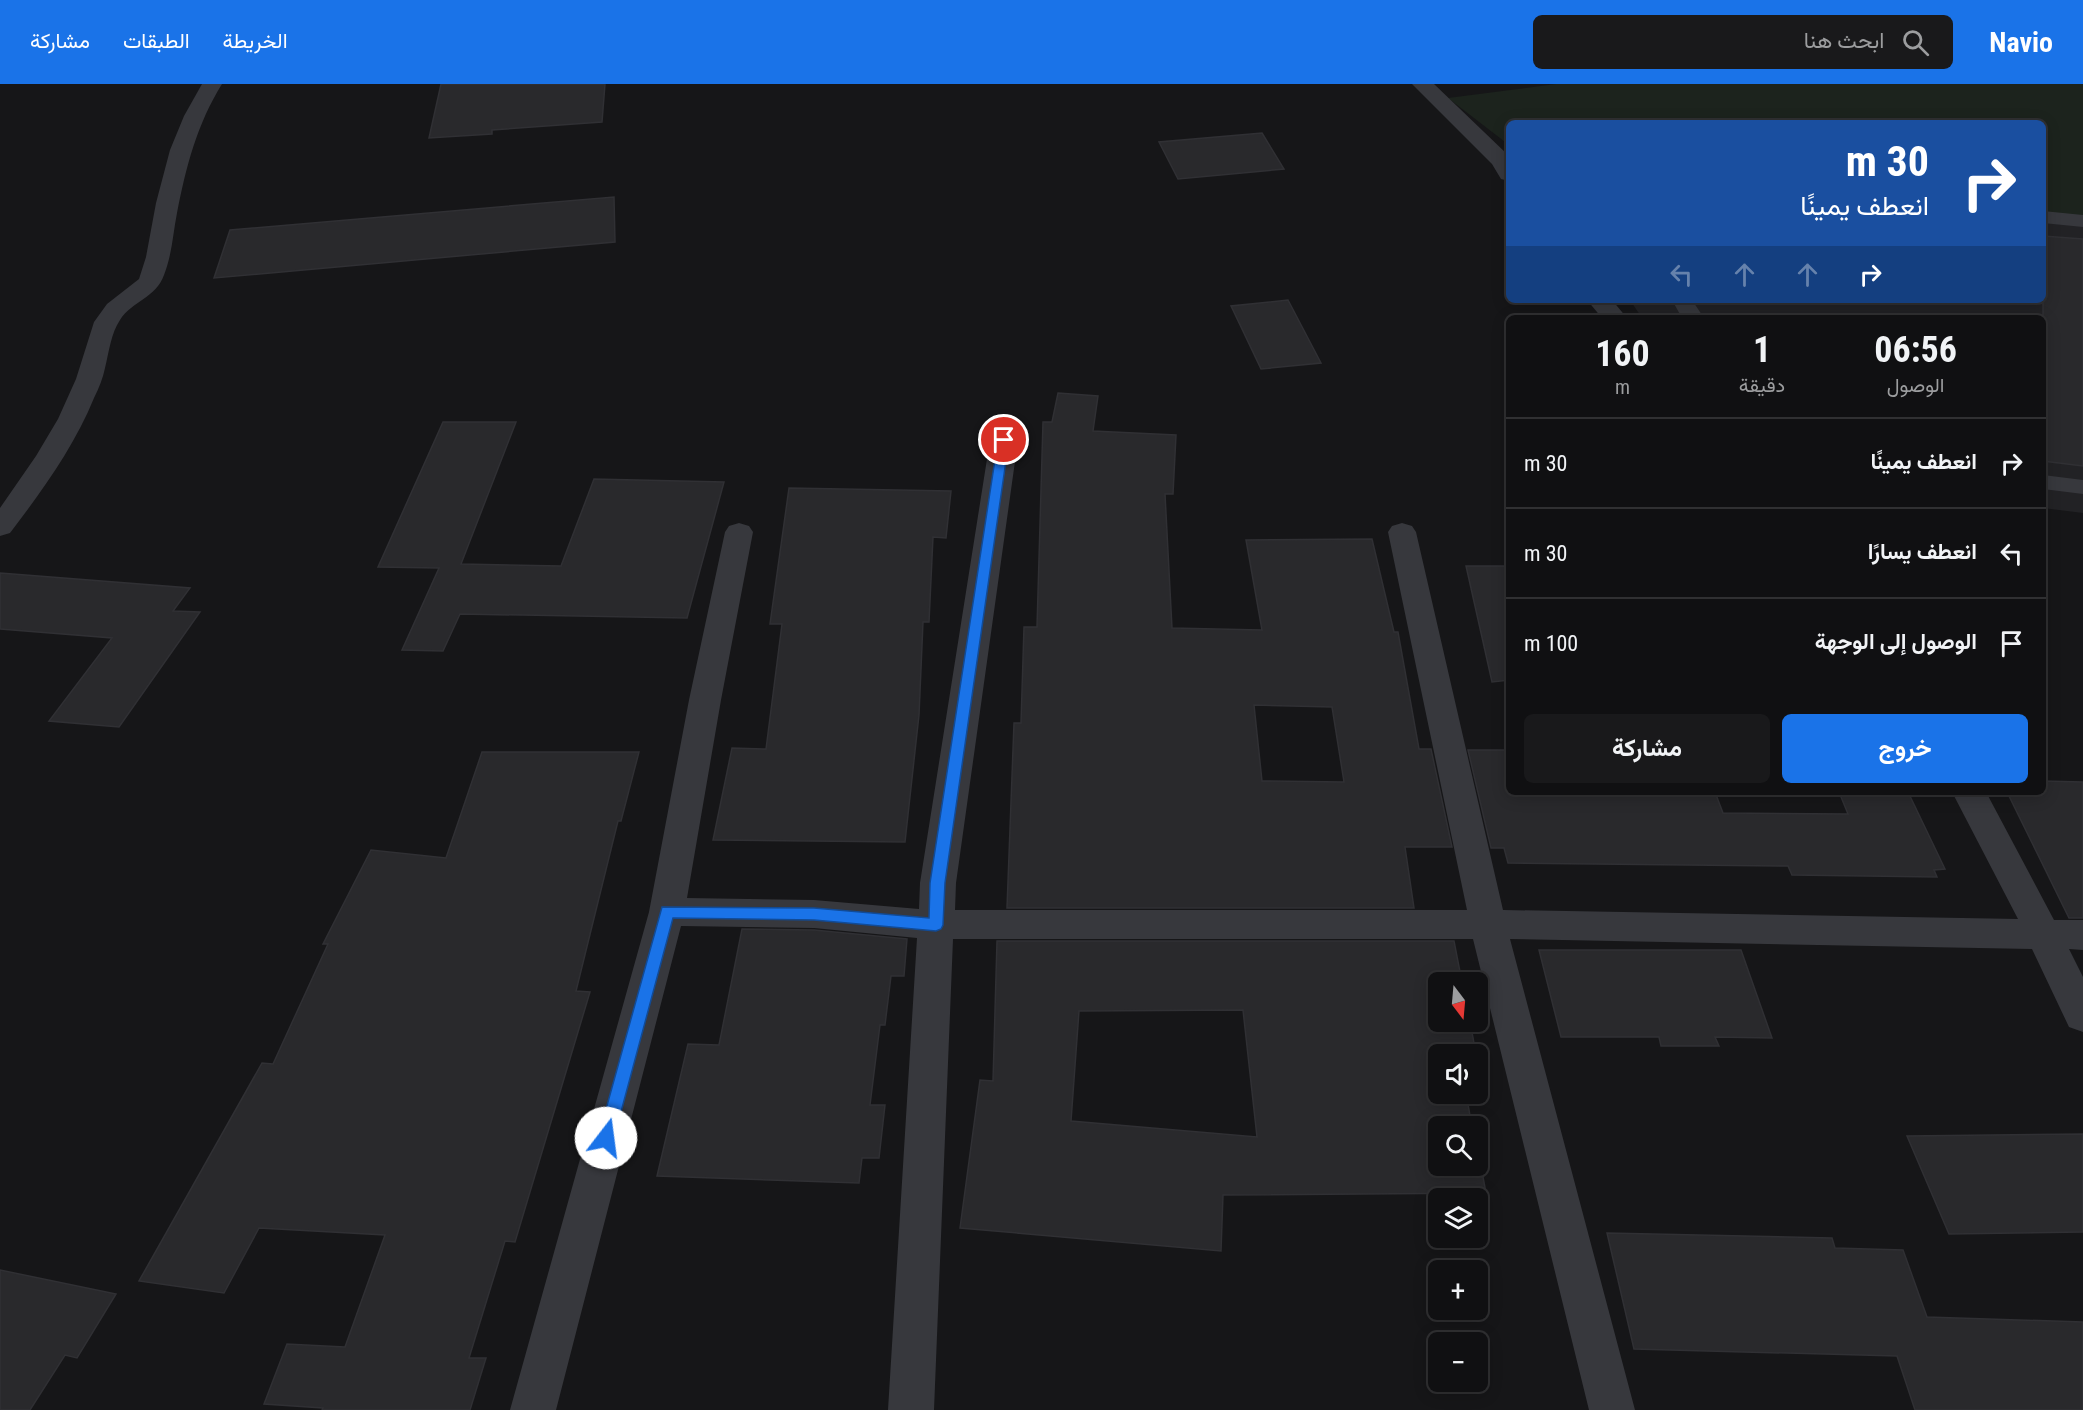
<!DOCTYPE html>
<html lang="ar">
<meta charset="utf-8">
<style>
:root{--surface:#101012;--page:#19191b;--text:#f1f3f6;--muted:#9c9d9f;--line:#303032;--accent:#1a73e8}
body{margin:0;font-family:"Roboto Condensed",Vazirmatn,sans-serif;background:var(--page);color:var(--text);direction:rtl;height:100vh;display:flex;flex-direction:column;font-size:22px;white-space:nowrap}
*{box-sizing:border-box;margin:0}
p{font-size:20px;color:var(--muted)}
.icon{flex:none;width:33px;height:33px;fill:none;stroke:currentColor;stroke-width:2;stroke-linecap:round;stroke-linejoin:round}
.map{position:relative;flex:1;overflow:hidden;direction:ltr}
.side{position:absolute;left:1506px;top:231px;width:540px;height:480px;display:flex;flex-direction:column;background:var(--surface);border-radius:9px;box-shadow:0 3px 15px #0003,0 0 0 2px var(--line);direction:rtl}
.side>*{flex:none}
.top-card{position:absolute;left:1506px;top:36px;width:540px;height:183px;border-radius:9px;box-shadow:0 3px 15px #0003,0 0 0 2px var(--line);direction:rtl;background:#1a4fa0;color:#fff;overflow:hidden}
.needle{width:39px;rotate:164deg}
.fabs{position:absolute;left:1428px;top:888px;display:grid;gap:12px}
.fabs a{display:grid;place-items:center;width:60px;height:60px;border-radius:9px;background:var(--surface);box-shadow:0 3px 15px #0003,0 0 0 2px var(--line);font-size:30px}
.pin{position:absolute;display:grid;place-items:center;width:51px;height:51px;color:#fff;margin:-26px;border:3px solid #fff;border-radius:50%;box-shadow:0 2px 6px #0007}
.me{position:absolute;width:66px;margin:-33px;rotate:15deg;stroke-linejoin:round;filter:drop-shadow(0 0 4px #0008)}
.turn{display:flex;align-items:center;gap:21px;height:126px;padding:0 18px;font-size:27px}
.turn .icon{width:78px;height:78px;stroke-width:2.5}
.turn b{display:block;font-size:42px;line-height:51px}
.lanes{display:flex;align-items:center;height:57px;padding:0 18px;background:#0003;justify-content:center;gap:30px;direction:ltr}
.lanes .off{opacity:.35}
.eta{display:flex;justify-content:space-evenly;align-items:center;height:102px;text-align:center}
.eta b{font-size:36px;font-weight:700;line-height:42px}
.primary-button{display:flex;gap:12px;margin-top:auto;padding:12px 18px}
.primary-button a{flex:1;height:69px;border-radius:9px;background:var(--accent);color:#fff;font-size:24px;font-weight:700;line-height:69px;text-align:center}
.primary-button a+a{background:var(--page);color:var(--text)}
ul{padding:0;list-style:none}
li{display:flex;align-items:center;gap:18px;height:90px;padding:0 18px;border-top:2px solid var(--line)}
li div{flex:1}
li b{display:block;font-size:22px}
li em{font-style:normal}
header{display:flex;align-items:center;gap:36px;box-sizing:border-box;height:84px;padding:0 30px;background:var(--accent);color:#fff}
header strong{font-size:28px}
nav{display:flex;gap:33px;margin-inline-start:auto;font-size:21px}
.search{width:420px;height:54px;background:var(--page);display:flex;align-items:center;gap:15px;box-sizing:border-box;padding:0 21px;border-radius:9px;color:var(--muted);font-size:22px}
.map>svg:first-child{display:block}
.built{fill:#222225}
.green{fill:#1c231d}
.building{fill:#29292c;stroke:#303034;stroke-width:1.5;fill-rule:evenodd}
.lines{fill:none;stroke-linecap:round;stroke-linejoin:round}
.lane{fill:#37383d;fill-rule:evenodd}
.street{fill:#37383d;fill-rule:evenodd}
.route{fill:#1a73e8;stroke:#114b97;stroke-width:1.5}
</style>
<header>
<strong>Navio</strong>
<div class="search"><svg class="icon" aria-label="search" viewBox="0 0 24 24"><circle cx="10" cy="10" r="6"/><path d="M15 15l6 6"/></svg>ابحث هنا</div>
<nav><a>الخريطة</a><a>الطبقات</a><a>مشاركة</a></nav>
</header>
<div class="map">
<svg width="2083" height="1326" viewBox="0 0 2083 1326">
<rect width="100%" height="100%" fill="#161618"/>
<path class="built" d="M2043 129 2083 132V429L2043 424V234H1642L1630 216H2043Z"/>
<path class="green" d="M1556 0H2083V132L2043 129V39H1509V61L1448 14Z"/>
<path class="building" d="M441 0H605L602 38 492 46V50L429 54Z
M1262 49 1284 85 1178 95 1159 58Z
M614 113 615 158 214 194 230 146Z
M2043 152 2083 155V382L2043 377Z
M1288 216 1321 279 1261 285 1231 222Z
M1058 309 1098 312 1093 347 1176 351 1173 410H1165L1172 544 1262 546 1246 456 1372 455 1394 548H1398L1419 665H1431L1452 763H1405L1414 824H1007L1014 639H1021L1024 543H1037L1043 338H1052ZM1254 621 1332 623 1344 698 1262 697Z
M443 338H516L461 480 561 482 594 395 724 398 687 534 460 530 443 567 402 566 439 484 378 483Z
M789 404 951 407 946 454 933 453 929 538H923L919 631 905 758 713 756 732 664 766 665 782 540H770Z
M1466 482H1509V596L1492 598Z
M0 489 190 504 173 527 200 528 119 643 49 637 112 554 0 545Z
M1468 666H1509V708H1715L1723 729 1848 730 1839 708H1908L1945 785 1934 786 1937 793 1792 791 1788 782 1508 779 1504 764H1491Z
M482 668H639L621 737H618L576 907 590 908 515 1158 505 1157 469 1274H486L470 1326H322L323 1324 264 1320 287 1260 345 1263 385 1151 259 1144 224 1209 139 1197 262 979 273 980 328 860H323L371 766 446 774Z
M2043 697 2083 698V834H2069L2007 708H2043Z
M742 845 814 846 907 855 904 892H891L885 941H880L870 1021H885L879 1074H862L859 1099 657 1092 688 960 719 961Z
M997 857H1454L1462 898H1438V938H1470L1474 959H1455L1457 970H1438V1010H1466L1472 1042H1438V1082H1478V1066L1486 1109 1223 1111 1221 1167 960 1144 980 996 993 997ZM1243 926 1257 1053 1071 1037 1079 927Z
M1539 866H1741L1772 954 1715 953 1719 962H1661L1659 953H1561Z
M2083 1050V1148L1949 1150 1907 1052Z
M1607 1149 1832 1154 1835 1164 1903 1166 1927 1233 2083 1238V1326H1915L1897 1272 1634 1265Z
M0 1186 116 1210 77 1274 65 1271 30 1326H0Z"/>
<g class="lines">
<path class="lane" d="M2043 127 2083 131V143L2043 139Z
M1672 216H1692L1704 234H1682Z
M2043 391 2083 396V410L2043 405Z"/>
<path class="street" d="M202 0H222C197 40 186 83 177 129 173 149 172 171 164 191 156 214 132 217 120 236 111 249 109 268 105 284 103 294 99 304 94 314 74 363 42 407 10 449L0 452V424L36 372 58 335 76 295 94 238 107 220 139 195 146 173 156 119 170 66 184 32Z
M1412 0H1434L1508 71 1509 97 1501 95 1492 80Z
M1587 216H1612L1627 234H1602Z
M1004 348 1014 350 1018 356 956 799 955 826H1467L1388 448 1392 442 1402 439 1412 442 1416 448 1503 826 2018 835 1952 708H1986L2054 836H2083V866L2069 865 2083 893V948L2069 943 2032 865 1510 855 1635 1326H1589L1473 855H953L934 1326H888L917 854 814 844 681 842 556 1326H510L649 828 689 616 725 448 729 442 739 439 749 442 753 448 721 616 687 814 814 816 919 825 920 799 990 356 994 350Z"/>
</g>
<path class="route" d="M1004 353 1009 356 945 799 943 841 941 845 936 847 814 836 673 834 614 1054 612 1059 606 1061 600 1059 598 1054 662 823 814 824 929 834 930 799 998 356Z"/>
</svg>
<div class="fabs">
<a><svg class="needle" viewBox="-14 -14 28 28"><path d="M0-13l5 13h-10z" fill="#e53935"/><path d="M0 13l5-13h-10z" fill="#9c9d9f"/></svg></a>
<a><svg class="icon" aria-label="sound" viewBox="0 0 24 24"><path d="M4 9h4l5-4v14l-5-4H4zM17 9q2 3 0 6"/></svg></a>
<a><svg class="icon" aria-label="search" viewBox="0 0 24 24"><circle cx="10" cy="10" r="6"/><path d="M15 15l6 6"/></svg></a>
<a><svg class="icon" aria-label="layers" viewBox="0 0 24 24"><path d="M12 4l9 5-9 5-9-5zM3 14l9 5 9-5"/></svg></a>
<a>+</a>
<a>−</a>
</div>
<div class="pin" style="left:1004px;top:356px;background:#d93025"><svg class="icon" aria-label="arrive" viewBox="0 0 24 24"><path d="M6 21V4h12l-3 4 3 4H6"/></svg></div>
<svg class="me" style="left:606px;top:1054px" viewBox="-20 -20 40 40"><circle r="19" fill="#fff"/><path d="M0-13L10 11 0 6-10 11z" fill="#1a73e8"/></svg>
<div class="top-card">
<div class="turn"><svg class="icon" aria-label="right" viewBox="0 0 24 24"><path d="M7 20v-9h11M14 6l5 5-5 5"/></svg><div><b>30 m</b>انعطف يمينًا</div></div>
<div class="lanes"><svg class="icon off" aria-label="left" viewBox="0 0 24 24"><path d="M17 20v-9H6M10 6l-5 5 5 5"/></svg><svg class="icon off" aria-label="ahead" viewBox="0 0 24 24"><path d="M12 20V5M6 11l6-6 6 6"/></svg><svg class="icon off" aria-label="ahead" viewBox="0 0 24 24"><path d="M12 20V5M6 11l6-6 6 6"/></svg><svg class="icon" aria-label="right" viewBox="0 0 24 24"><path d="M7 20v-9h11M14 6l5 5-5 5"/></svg></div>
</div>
<section class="side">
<div class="eta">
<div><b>06:56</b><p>الوصول</p></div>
<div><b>1</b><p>دقيقة</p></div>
<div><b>160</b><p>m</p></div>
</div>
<ul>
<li><svg class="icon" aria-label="right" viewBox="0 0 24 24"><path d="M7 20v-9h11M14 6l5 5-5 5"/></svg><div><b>انعطف يمينًا</b></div><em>30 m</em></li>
<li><svg class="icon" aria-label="left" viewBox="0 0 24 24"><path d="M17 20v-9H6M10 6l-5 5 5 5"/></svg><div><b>انعطف يسارًا</b></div><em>30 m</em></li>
<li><svg class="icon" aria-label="arrive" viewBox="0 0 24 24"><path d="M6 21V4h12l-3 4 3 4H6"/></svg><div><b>الوصول إلى الوجهة</b></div><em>100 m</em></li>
</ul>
<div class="primary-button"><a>خروج</a><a>مشاركة</a></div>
</section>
</div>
